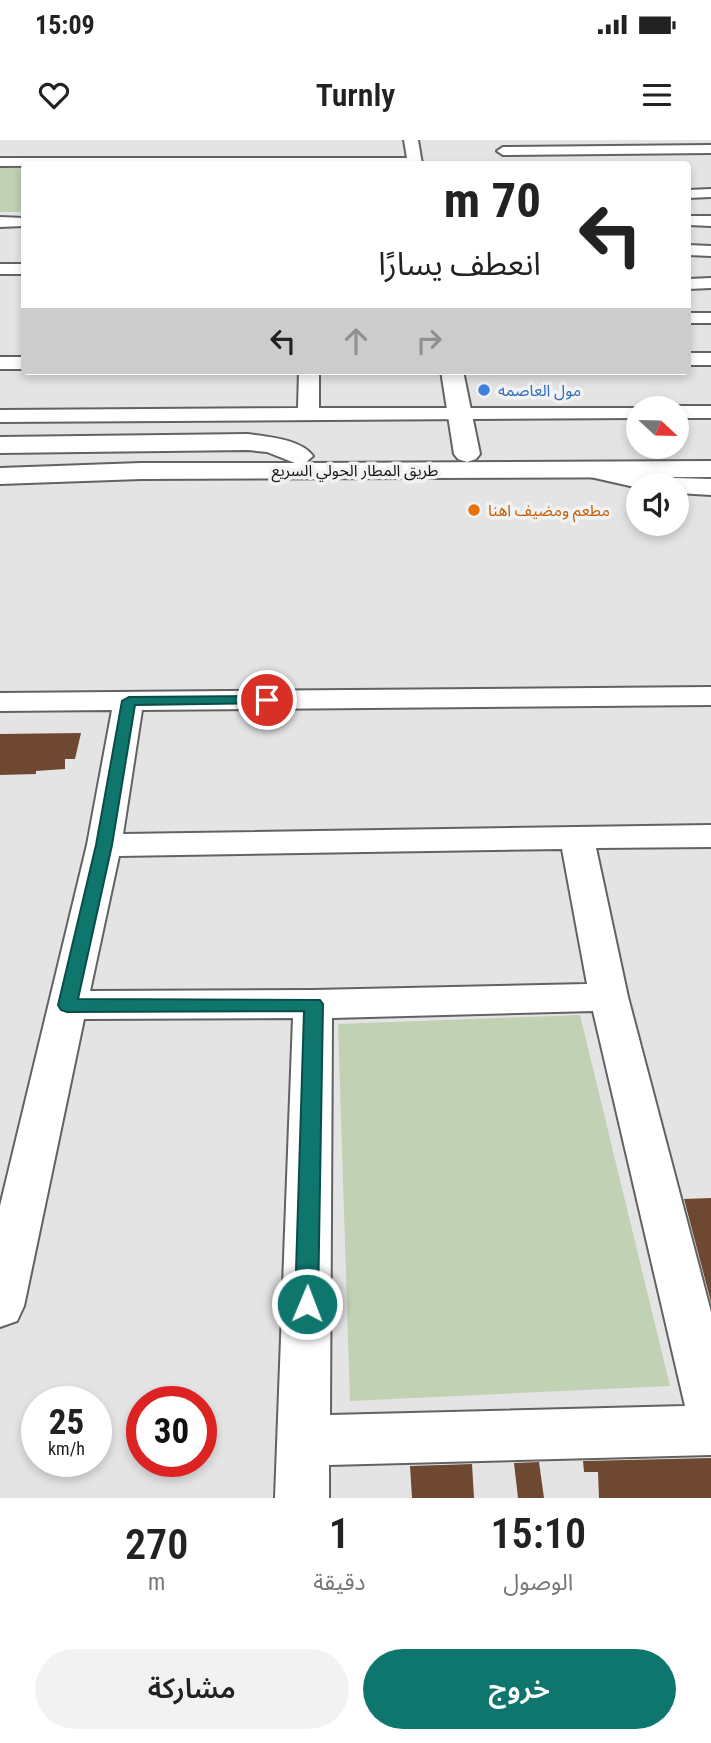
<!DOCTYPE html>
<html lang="ar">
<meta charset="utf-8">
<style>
:root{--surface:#fff;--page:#f2f2f2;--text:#222;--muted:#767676;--accent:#0f766e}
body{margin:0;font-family:"Roboto Condensed","Noto Sans Arabic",sans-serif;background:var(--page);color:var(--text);direction:rtl;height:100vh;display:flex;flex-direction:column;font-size:26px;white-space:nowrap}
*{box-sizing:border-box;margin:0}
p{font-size:23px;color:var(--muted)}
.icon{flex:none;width:38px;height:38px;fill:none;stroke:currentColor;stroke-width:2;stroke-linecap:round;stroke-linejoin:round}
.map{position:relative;height:1358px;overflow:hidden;direction:ltr}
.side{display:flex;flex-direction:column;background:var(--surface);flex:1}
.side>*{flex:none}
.hud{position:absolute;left:21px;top:21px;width:670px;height:214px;border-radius:7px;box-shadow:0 4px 10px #0003;direction:rtl;background:#fff;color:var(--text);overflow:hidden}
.needle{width:46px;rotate:112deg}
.tools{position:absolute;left:626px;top:256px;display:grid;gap:14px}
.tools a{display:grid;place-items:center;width:63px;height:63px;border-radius:50%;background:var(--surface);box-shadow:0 4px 10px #0003;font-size:35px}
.speed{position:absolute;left:21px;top:1246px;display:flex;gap:14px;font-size:35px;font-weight:700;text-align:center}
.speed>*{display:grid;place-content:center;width:91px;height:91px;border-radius:50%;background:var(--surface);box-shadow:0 4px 10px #0003;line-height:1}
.speed small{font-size:18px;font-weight:400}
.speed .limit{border:10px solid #d22;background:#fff;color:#111}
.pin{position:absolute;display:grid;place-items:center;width:60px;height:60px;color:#fff;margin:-30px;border:4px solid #fff;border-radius:50%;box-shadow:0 2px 7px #0007}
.me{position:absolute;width:77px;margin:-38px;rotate:1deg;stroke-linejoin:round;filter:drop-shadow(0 0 5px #0008)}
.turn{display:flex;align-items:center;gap:24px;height:147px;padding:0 35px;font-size:32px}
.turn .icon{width:91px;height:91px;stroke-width:2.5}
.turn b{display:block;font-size:49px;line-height:60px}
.lanes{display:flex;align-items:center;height:66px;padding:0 35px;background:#0003;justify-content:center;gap:35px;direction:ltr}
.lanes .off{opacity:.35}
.eta{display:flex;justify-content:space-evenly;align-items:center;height:119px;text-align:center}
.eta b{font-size:42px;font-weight:600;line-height:49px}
.cta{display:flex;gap:14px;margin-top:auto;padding:14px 35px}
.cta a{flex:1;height:80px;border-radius:42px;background:var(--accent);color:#fff;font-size:28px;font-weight:600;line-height:80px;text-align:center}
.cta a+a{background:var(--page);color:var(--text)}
.status{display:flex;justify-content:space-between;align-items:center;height:49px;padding:0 35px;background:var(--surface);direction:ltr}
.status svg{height:19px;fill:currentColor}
header{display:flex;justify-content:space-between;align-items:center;height:91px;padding:0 35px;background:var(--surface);font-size:32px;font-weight:600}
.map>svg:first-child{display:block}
.green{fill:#c0d1b4}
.building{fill:#6f4831}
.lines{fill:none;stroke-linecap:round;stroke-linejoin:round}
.minor-casing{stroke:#626263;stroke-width:4}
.tertiary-casing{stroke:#626263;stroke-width:4}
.trunk-casing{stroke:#626263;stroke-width:4}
.minor{fill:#fff;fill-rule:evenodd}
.tertiary{fill:#fff;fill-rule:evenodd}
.trunk{fill:#fff;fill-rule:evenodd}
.route{fill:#0f766e;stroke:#0a4d48;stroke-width:2}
.shop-dot{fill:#3f7fe0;stroke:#f1f2f2;stroke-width:2.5}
.food-dot{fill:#e8710a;stroke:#f1f2f2;stroke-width:2.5}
.labels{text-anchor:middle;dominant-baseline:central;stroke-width:7;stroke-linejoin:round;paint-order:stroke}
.far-shop-label{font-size:16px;fill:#366cbe;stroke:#f1f2f2;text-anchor:start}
.far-street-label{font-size:16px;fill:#171718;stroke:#f1f2f2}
.far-food-label{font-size:16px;fill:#c56008;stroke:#f1f2f2;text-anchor:start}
</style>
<div class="status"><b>15:09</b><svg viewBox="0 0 49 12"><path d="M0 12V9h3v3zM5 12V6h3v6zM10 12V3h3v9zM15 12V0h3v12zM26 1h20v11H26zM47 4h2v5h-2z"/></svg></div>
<header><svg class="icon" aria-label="menu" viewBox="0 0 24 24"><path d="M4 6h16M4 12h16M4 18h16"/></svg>Turnly<svg class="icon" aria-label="heart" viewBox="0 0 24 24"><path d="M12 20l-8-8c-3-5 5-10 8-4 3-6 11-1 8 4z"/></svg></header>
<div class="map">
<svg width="711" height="1358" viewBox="0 0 711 1358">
<rect width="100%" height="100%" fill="#e4e4e5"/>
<path class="green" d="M0 27H24V72H0Z
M580 875 670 1246 350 1261 338 884Z"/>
<path class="building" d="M81 593 75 619H65V629L36 631V634L0 635V594Z
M711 1058V1162L684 1059Z
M711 1318V1358H599L598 1332H584L583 1321Z
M539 1322 544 1358H518L514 1323Z
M472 1324 474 1358H412L410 1326Z"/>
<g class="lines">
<g class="minor-casing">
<path id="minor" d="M711 5V13L503 15 497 11 503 7Z
M0 18H415L422 22 420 24 0 26Z
M711 49V57L688 58V50Z
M688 76H711V86L688 85Z
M0 77 24 78V86L0 87Z
M688 105 711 106V116L688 115Z
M0 124H24V134H0Z
M711 138V148L688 149V139Z
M688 173H711V183H688Z
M688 213H711V225H688Z
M0 217H24V229H0Z
M299 231H319V268H647H639V278L0 282V270L298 268Z
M677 266H711V278H677V268H669Z
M711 547V565L142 570 123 694 711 685V707L596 708 628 857 711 1172V1315L329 1325V1358H275L293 878 84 879 24 1166 17 1181 0 1187V1066L87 705 112 570 0 571V553ZM562 709 587 844 313 850 90 851 119 716ZM593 871 685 1266 330 1275 332 878Z"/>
</g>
<g class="tertiary-casing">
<path id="tertiary" d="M404 0H418L422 24H408Z
M441 231H463L480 314 476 319 467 322 458 319 454 314Z
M595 322 674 338 711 339V355L677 353V345H639V348L586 336 582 330 586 324Z"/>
</g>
<g class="trunk-casing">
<path id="trunk" d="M248 294C267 297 301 299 313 316L305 323 711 321V337L141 339 0 344V328L141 323H295L267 312 248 310 0 313V297Z"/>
</g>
<use href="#minor" class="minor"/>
<use href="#tertiary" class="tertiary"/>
<use href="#trunk" class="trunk"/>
</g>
<path class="route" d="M267 556 274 560 272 563 135 565 112 705 78 859 320 860 323 864 318 1164 315 1172 307 1175 298 1172 295 1164 304 871 67 872 61 870 58 865 96 705 122 561 129 557Z"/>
<circle class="shop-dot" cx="484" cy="250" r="7"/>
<circle class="food-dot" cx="474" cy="370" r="7"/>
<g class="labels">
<g class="far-shop-label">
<text x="498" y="250">مول العاصمه</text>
</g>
<g class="far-street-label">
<text x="355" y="330">طريق المطار الحولي السريع</text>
</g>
<g class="far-food-label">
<text x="488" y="370">مطعم ومضيف اهنا</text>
</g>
</g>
</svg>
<div class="tools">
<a><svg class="needle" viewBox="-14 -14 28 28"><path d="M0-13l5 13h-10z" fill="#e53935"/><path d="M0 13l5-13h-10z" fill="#767676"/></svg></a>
<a><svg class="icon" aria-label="sound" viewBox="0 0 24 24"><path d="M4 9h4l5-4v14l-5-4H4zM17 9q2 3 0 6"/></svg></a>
</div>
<div class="speed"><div>25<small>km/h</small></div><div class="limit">30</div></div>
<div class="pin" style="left:267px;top:560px;background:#d93025"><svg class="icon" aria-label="arrive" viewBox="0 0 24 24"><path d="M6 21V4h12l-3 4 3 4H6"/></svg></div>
<svg class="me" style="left:307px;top:1164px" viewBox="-20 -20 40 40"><circle r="17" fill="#0f766e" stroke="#fff" stroke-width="3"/><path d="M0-11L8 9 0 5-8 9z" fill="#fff"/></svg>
<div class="hud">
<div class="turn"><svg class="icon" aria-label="left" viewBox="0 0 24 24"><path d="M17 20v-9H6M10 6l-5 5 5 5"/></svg><div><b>70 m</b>انعطف يسارًا</div></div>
<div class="lanes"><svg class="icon" aria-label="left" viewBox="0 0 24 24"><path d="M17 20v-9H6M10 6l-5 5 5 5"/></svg><svg class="icon off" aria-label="ahead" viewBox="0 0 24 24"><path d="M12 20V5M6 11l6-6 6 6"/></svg><svg class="icon off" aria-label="right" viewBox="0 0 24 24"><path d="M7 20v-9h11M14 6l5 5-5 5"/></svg></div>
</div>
</div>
<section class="side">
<div class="eta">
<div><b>15:10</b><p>الوصول</p></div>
<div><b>1</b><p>دقيقة</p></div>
<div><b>270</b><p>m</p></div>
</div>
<div class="cta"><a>خروج</a><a>مشاركة</a></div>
</section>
